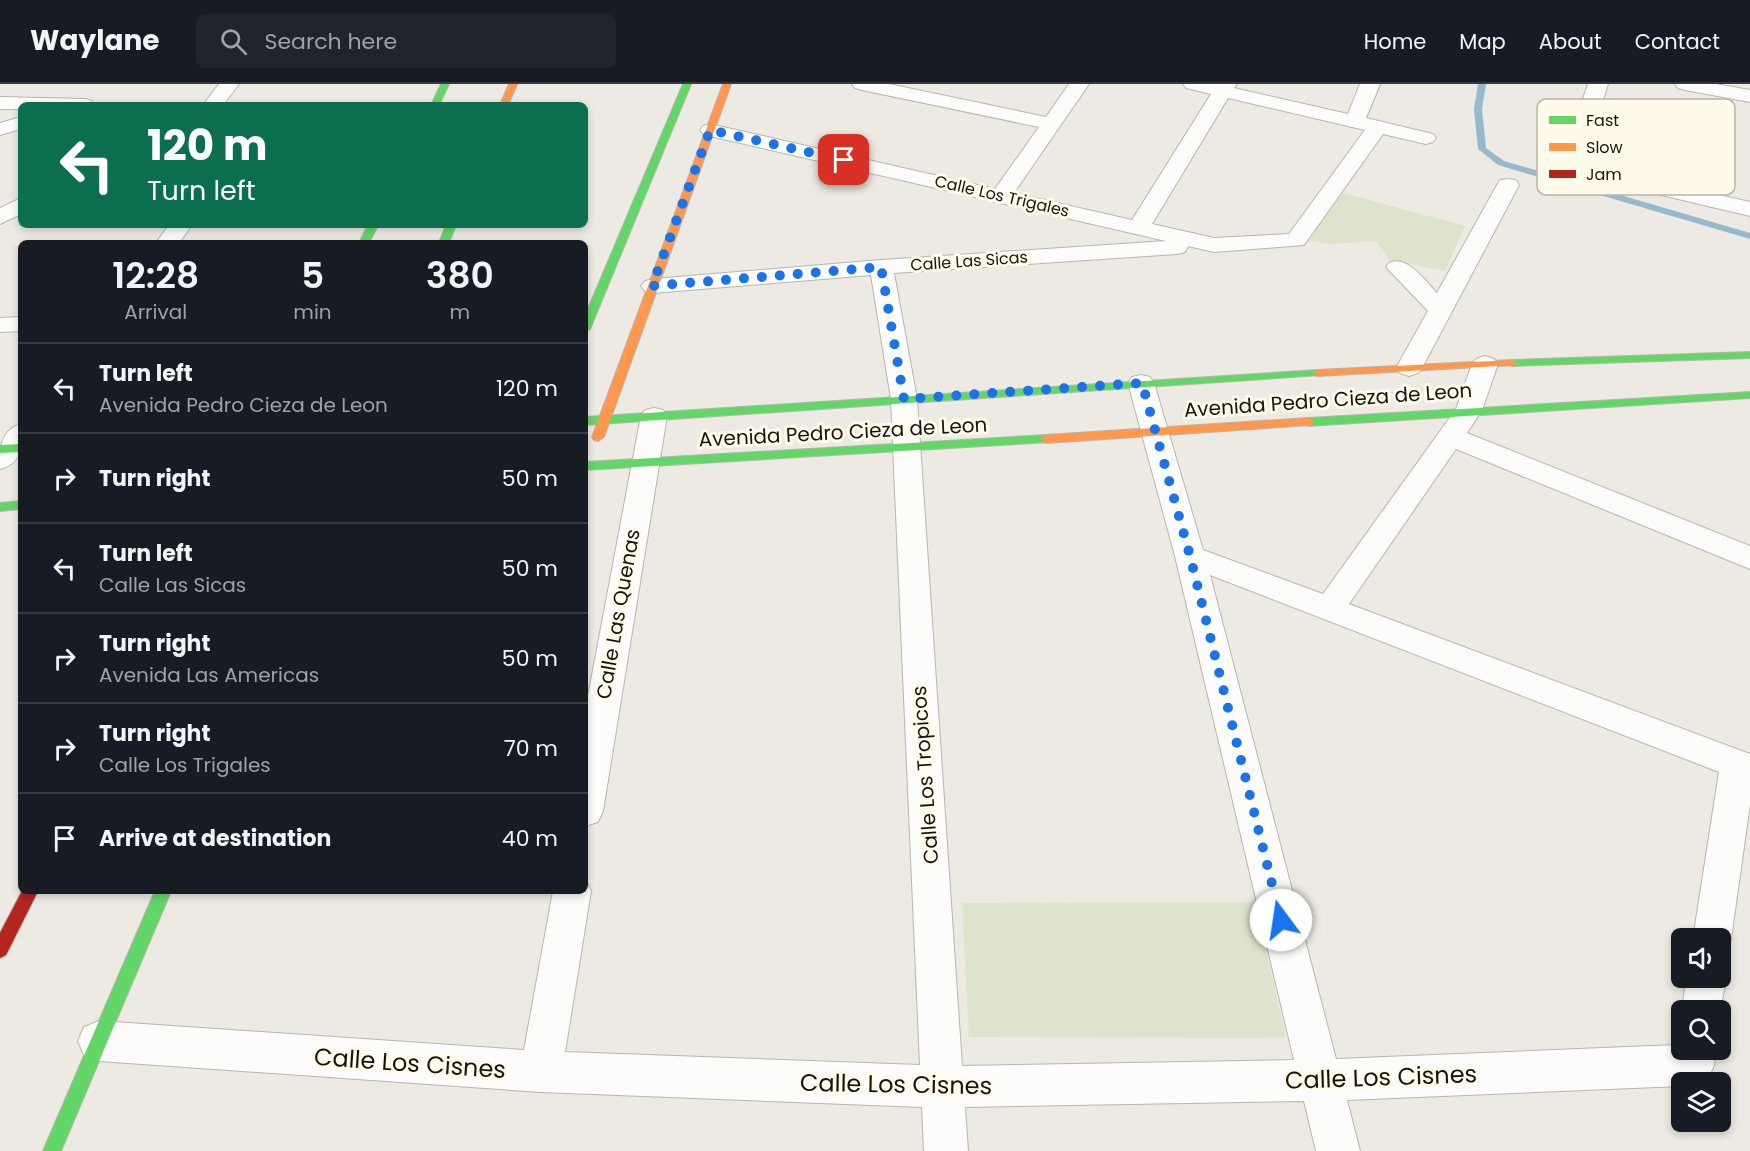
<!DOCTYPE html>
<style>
:root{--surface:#171b24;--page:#20242c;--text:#f1f3f6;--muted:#9ea1a6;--line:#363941}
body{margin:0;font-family:Poppins,sans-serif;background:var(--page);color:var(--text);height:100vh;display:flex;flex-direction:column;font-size:22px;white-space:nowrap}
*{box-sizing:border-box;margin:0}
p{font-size:20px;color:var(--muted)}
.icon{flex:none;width:33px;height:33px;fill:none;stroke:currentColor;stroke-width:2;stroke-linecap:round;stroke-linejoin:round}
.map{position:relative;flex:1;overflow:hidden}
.sheet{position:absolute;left:18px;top:156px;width:570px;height:654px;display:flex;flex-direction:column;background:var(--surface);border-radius:9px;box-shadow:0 3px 9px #0003}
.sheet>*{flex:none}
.top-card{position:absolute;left:18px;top:18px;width:570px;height:126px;border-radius:9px;box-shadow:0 3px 9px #0003;background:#0b6e4f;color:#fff;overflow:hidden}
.tools{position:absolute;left:1671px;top:844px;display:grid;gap:12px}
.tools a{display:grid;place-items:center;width:60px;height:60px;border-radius:9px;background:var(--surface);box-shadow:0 3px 9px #0003;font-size:30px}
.pin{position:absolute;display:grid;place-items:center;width:51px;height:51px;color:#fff;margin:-26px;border-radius:12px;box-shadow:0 3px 9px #0006}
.me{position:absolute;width:66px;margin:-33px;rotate:346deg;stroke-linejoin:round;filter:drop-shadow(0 0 4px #0008)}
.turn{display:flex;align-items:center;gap:21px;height:126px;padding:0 30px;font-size:27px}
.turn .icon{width:78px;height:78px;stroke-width:2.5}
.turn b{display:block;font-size:42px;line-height:51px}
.eta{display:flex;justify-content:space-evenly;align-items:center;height:102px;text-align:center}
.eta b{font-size:36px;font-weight:600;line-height:42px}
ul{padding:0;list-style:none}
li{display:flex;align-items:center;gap:18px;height:90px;padding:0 30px;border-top:2px solid var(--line)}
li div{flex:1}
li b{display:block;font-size:22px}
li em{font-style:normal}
header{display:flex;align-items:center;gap:36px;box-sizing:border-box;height:84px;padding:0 30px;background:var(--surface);border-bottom:2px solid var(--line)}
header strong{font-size:28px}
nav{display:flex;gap:33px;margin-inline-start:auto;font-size:21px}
.search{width:420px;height:54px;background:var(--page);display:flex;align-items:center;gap:15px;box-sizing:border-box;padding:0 21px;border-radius:9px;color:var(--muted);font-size:22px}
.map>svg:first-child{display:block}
.green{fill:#dee4cb}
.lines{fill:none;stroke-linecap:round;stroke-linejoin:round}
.stream{fill:#96b9ce;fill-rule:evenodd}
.street-casing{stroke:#b8b6b0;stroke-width:2}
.fast-casing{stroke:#b8b6b0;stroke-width:2}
.slow-casing{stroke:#b8b6b0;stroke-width:2}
.jam-casing{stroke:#b8b6b0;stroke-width:2}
.street{fill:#fcfcfb;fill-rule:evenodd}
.fast{fill:#63d668;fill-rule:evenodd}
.slow{fill:#ff974d;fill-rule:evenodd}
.jam{fill:#b3261e;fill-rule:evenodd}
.route{stroke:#1a73e8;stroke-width:10;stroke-dasharray:0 18}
.labels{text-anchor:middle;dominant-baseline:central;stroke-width:6;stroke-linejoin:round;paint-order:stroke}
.far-street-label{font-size:16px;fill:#16140f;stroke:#fffaea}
.street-label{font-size:20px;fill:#16140f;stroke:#fffaea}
.near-street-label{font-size:24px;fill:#16140f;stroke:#fffaea}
.key{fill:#fffaea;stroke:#b9b5a8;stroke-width:1.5}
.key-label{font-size:16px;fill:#16140f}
</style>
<header>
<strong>Waylane</strong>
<div class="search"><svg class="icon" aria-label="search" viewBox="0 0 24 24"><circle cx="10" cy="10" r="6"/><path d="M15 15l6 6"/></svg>Search here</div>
<nav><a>Home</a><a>Map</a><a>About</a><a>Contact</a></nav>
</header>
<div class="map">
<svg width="1750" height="1067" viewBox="0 0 1750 1067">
<rect width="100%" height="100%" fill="#eceae2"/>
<path class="green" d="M1339 108 1465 142 1445 187 1390 176 1376 157 1332 160 1305 157Z
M1255 818 1286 954 969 953 962 819Z"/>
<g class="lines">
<path class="stream" d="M1478 0H1486L1482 25 1486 64 1504 77 1750 149V155L1498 81 1478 65 1474 25Z"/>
<g class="street-casing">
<path id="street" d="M219 0H239L223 21H203Z
M852 0H889L1046 33 1069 0H1089L1014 109 1132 136 1211 10 1186 4 1183 0H1237L1234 4 1348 30 1360 0H1380L1366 34 1433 50 1436 54 1433 58 1426 60 1383 50 1304 161 1214 168 1188 162 1185 168 1177 170 894 189 917 315 962 982 1294 976 1175 472 1128 299 1132 293 1141 291 1150 293 1154 299 1203 466 1323 510 1456 325 1472 280 1476 275 1485 272 1494 275 1498 280 1482 326 1467 349 1750 462V485L1456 365 1349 520 1750 670V720L1731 855 1726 867 1720 869V855H1693L1719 688 1210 491 1336 975 1676 961 1682 951V966H1716L1714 981 1708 995 1699 999H1682V1002L1347 1016 1360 1067H1316L1304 1017 965 1023 968 1067H924L922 1023 541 1008 99 977 84 971 78 957 84 943 99 937 524 966 553 807H585V795L591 807 565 968 920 981 891 315 871 191 653 209 645 207 641 202 645 197 653 195 881 176 1166 157 710 52 703 50 700 46 703 42 710 40 995 105 1039 43 862 6 855 4ZM1228 14 1365 46 1289 150 1214 154 1152 140Z
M1588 0H1608L1583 80 1750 118V132L1564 88 1560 84Z
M1675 0H1716L1750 6V18L1685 6 1678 4Z
M0 13 85 15 92 17 95 21H21V25H0Z
M21 33V45L0 51V39Z
M1508 95 1516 96 1519 101 1422 284 1418 289 1409 292 1400 289 1396 284 1428 227 1386 183 1390 178C1410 173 1424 196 1437 209L1497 101 1500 96Z
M21 114V130L0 140V124Z
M169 141H192L179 159H156Z
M21 233V247L0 248V234Z
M654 324 663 326 667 332 603 727 598 738 585 742V628L641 332 645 326Z
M21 340C21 361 24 379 0 385 0 365 0 346 21 340Z
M1720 882 1726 894 1720 929H1682L1686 894H1720Z"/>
</g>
<g class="fast-casing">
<path id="fast" d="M441 0H449L439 21H431Z
M683 0H691L590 245 585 248V232Z
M368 141H378L369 159H359Z
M446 141H456L449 159H439Z
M1750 268V274L1512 282 1507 279 1512 276Z
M1318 286 1322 287V291L585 341V333Z
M1750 308V314L1308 342 1302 338 1308 334Z
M1046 351 1050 352 1052 355 1050 358 585 386V378Z
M21 360V368L0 369V361Z
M21 417V425L0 427V419Z
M155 807H171L61 1067H43Z"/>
</g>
<g class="slow-casing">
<path id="slow" d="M509 0H517L508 21H500Z
M723 0H731L604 353 598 357 594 356 592 353Z
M1512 276 1516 277V281L1318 292 1312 289 1318 286Z
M1308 334 1312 335 1314 338 1312 341 1046 359 1040 355 1046 351Z"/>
</g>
<g class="jam-casing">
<path id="jam" d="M22 807H38L6 871 0 874V849Z"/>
</g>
<use href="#street" class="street"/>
<use href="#fast" class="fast"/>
<use href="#slow" class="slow"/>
<use href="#jam" class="jam"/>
</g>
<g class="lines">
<path class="route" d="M844 76 710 46 652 202 881 183 904 315 1142 299 1190 472 1281 836"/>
</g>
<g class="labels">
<g class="far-street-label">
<text transform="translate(1002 112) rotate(13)">Calle Los Trigales</text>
<text transform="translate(969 177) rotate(-4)">Calle Las Sicas</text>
</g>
<g class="street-label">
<text transform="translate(1328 316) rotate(-4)">Avenida Pedro Cieza de Leon</text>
<text transform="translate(843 348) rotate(-3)">Avenida Pedro Cieza de Leon</text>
<text transform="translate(618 530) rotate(-80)">Calle Las Quenas</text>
<text transform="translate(925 691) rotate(-94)">Calle Los Tropicos</text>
</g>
<g class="near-street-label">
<text transform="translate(410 979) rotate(4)">Calle Los Cisnes</text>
<text transform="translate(1381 993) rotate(-2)">Calle Los Cisnes</text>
<text transform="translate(896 1000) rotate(1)">Calle Los Cisnes</text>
</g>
</g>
<rect x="1537" y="15" width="198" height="96" rx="9" class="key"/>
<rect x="1549" y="32" width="27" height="8" fill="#63d668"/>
<rect x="1549" y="59" width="27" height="8" fill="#ff974d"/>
<rect x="1549" y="86" width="27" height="8" fill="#b3261e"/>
<g class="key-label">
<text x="1586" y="42">Fast</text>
<text x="1586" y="69">Slow</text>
<text x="1586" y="96">Jam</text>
</g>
</svg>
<div class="tools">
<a><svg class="icon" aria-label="sound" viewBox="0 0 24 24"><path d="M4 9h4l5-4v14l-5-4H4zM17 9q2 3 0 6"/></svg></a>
<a><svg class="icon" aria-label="search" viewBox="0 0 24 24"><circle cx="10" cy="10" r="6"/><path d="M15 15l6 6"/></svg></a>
<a><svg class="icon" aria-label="layers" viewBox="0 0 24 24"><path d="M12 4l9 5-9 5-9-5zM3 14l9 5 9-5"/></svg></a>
</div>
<div class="pin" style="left:844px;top:76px;background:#d93025"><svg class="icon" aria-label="arrive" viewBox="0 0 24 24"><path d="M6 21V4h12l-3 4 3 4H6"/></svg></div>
<svg class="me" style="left:1281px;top:836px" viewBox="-20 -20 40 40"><circle r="19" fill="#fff"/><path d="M0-13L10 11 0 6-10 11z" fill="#1a73e8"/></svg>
<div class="top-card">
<div class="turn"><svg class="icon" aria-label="left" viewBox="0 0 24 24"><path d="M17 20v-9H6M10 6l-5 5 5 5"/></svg><div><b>120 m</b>Turn left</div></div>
</div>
<section class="sheet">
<div class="eta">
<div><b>12:28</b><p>Arrival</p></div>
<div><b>5</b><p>min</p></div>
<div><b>380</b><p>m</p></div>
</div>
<ul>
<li><svg class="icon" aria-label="left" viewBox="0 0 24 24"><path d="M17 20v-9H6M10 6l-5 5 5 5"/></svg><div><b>Turn left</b><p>Avenida Pedro Cieza de Leon</p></div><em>120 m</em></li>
<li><svg class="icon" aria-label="right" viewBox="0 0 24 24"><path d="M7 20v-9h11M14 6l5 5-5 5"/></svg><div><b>Turn right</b></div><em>50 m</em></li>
<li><svg class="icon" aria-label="left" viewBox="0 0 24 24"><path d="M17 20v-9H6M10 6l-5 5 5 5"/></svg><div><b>Turn left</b><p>Calle Las Sicas</p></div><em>50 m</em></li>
<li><svg class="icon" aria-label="right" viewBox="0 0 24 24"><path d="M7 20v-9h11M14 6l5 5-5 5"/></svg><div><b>Turn right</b><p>Avenida Las Americas</p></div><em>50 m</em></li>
<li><svg class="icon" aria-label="right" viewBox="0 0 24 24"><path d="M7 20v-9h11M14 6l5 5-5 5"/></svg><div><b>Turn right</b><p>Calle Los Trigales</p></div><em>70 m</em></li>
<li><svg class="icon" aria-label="arrive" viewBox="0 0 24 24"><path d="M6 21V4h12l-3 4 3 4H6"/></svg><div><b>Arrive at destination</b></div><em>40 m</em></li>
</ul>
</section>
</div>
